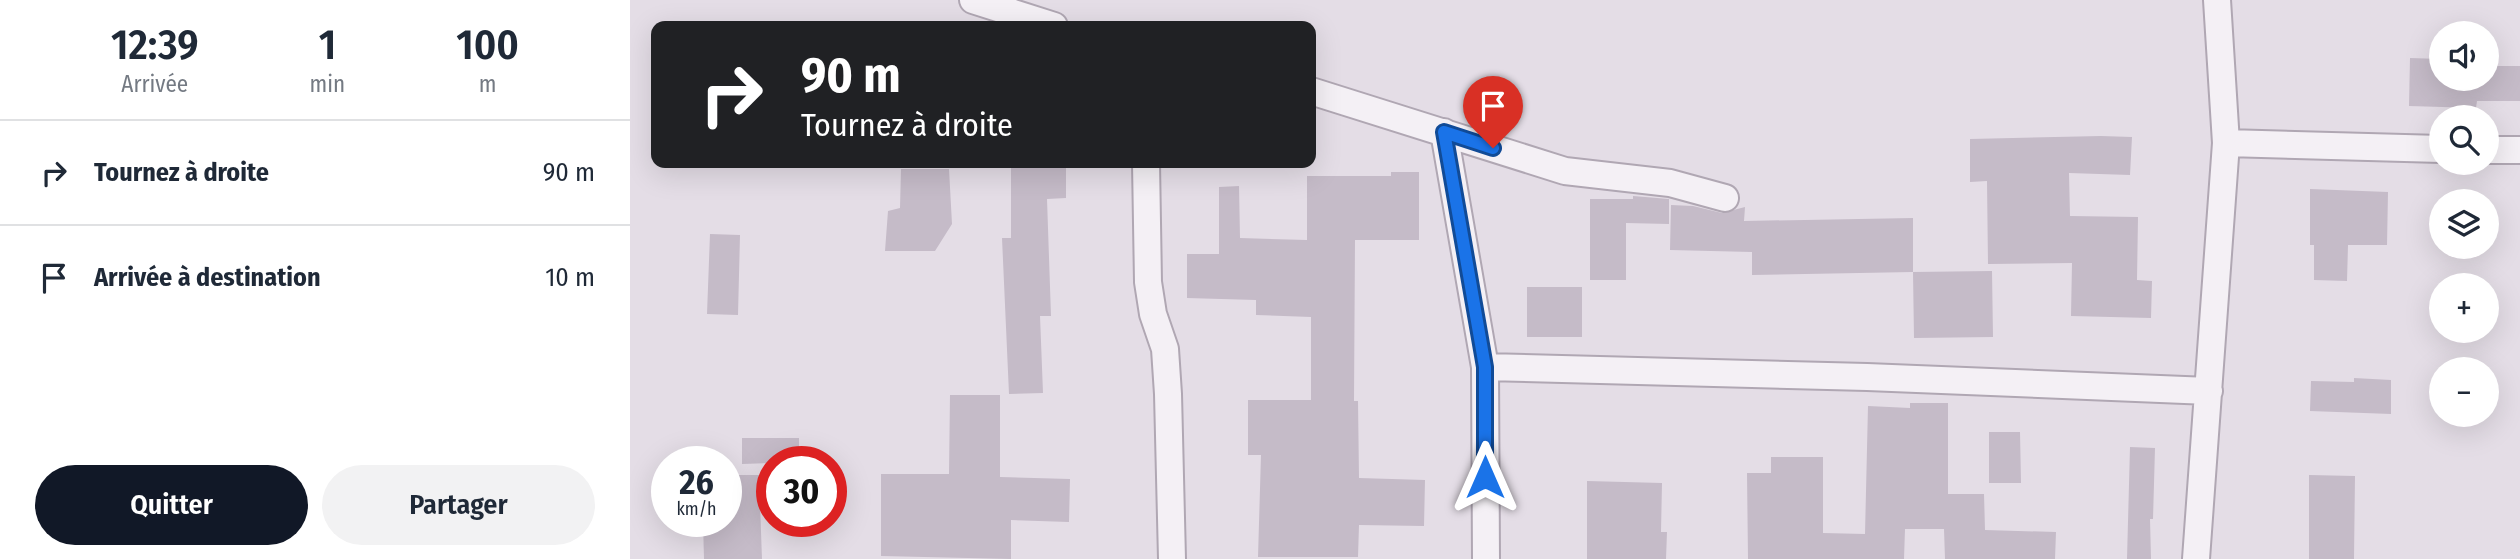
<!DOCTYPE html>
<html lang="fr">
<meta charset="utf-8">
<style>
:root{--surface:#fff;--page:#f2f2f3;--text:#1f2937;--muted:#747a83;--line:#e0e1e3;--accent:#111827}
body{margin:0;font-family:"Fira Sans Condensed",sans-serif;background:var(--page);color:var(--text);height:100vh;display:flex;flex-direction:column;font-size:26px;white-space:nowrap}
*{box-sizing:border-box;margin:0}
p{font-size:23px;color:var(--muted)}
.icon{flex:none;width:38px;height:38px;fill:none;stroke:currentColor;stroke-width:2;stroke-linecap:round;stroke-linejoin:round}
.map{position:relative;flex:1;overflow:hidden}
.side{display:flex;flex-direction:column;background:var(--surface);width:630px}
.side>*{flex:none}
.guide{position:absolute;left:21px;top:21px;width:665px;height:147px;border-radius:14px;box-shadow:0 7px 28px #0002;background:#202124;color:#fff;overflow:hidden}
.controls{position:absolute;left:1799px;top:21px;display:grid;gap:14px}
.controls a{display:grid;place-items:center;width:70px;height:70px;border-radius:50%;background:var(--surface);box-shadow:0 7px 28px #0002;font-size:35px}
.speed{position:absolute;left:21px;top:446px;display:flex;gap:14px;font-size:35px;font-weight:700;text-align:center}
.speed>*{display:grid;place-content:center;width:91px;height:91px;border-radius:50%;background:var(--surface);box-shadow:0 7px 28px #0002;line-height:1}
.speed small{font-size:18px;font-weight:400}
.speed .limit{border:10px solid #d22;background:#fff;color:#111}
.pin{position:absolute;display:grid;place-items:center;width:60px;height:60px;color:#fff;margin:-72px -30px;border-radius:50% 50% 50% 0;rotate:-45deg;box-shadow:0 0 7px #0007}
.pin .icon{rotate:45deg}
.me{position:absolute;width:77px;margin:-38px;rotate:0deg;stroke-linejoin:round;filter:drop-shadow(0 0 5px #0008)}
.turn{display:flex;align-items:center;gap:24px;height:147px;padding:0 35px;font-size:32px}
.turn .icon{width:91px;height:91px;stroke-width:2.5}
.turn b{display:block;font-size:49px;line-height:60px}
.eta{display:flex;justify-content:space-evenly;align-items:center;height:119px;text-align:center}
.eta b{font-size:42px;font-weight:600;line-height:49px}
.action{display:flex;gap:14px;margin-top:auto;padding:14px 35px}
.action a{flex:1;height:80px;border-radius:42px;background:var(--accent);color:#fff;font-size:28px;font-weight:600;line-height:80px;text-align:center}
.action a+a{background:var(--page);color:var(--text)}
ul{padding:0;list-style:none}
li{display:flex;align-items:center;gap:21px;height:105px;padding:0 35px;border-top:2px solid var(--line)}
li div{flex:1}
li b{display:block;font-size:26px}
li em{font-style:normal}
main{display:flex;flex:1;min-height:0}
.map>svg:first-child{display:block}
.building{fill:#c5bbc8}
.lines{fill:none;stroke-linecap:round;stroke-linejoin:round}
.minor-casing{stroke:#b0a7b3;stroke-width:30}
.minor{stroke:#f4f0f5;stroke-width:26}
.route-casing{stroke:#114b97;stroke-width:18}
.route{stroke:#1a73e8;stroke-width:12}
</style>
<main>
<section class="side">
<div class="eta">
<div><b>12:39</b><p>Arrivée</p></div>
<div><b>1</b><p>min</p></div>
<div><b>100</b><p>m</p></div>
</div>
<ul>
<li><svg class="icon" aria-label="right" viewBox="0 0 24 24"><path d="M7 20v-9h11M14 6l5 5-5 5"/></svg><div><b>Tournez à droite</b></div><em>90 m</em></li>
<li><svg class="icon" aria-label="arrive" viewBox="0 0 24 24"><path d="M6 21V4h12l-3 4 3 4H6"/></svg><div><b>Arrivée à destination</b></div><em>10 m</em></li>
</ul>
<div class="action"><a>Quitter</a><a>Partager</a></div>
</section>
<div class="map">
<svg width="1890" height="559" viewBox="0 0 1890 559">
<rect width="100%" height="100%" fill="#e4dde6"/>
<path class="building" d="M1780 58 1811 59V79H1857V66H1890V101H1847L1846 108 1779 106Z
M1471 136 1502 137 1500 175 1439 173 1440 216 1508 217 1507 280 1522 281 1521 318 1441 316 1442 263 1358 264 1357 181 1340 182V139Z
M381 168H436V198L417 199 421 316H410L413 393 379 394 372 238H381Z
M271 169H319L322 224 305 251H255L258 211 270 208Z
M761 172H789V240H725L724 401H728L729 478 795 480 794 526 729 525 728 557H628L631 455H618V400H681V317L626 315V300L557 298V254H589V187L609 186 610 238 677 240V176H761Z
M1680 189 1758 192 1757 245H1718L1717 281 1684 280V245H1680Z
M1003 196 1039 199V224L996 223V280H960V199H1003Z
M1041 205 1063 206 1092 213 1115 207 1114 221 1283 218V272L1122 275V252L1040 250Z
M80 234 110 235 108 315 77 314Z
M1362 271 1363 337 1284 338 1283 272Z
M897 287H952V337H897Z
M1724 378 1761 380V414L1680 411 1681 381 1724 382Z
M320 395H370V477L440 479 439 522 381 520V559L251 556V474H319Z
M1280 403H1318V494H1354L1355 530 1426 532 1425 559H1315L1314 529H1275L1274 559H1118L1117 473H1141V457H1193V533L1235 534 1238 406 1280 408Z
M1359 432H1390L1391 483H1359Z
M112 438H169V462L112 464Z
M1500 447 1525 448 1523 519H1520L1521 559H1497Z
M96 475H129L132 559H74L73 522H96Z
M1679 475 1725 476 1724 559H1679Z
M957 481 1032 483 1031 532H1037L1036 559H957Z"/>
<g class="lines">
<g class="minor-casing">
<path id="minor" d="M343 0 424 26
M681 91 935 171 1040 183 1095 198
M814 132 855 367 856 559
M1596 143 1811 149
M1857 150H1890
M516 163 518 282 523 314 535 349 538 394 542 559
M855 367 1237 377 1579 391
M1566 559 1596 143 1587 0"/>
</g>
<use href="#minor" class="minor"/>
</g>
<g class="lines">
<g class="route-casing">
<path id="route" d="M855 477V367L814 132 863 148"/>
</g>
<use href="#route" class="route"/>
</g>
</svg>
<div class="controls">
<a><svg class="icon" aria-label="sound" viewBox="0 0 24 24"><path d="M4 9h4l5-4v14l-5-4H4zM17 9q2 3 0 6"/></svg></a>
<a><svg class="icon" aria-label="search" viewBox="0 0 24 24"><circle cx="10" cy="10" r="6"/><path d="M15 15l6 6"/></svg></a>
<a><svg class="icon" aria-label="layers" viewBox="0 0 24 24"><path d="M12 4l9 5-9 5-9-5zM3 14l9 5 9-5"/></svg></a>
<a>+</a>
<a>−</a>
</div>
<div class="speed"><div>26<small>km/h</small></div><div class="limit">30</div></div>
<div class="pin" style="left:863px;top:148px;background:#d93025"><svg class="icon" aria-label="arrive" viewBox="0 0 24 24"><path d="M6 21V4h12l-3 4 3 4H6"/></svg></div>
<svg class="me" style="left:855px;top:477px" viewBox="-20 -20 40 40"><path d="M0-17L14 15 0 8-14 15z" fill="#1a73e8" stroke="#fff" stroke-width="4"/></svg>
<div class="guide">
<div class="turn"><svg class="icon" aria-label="right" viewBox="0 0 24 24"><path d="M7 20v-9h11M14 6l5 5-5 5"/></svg><div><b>90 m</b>Tournez à droite</div></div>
</div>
</div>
</main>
